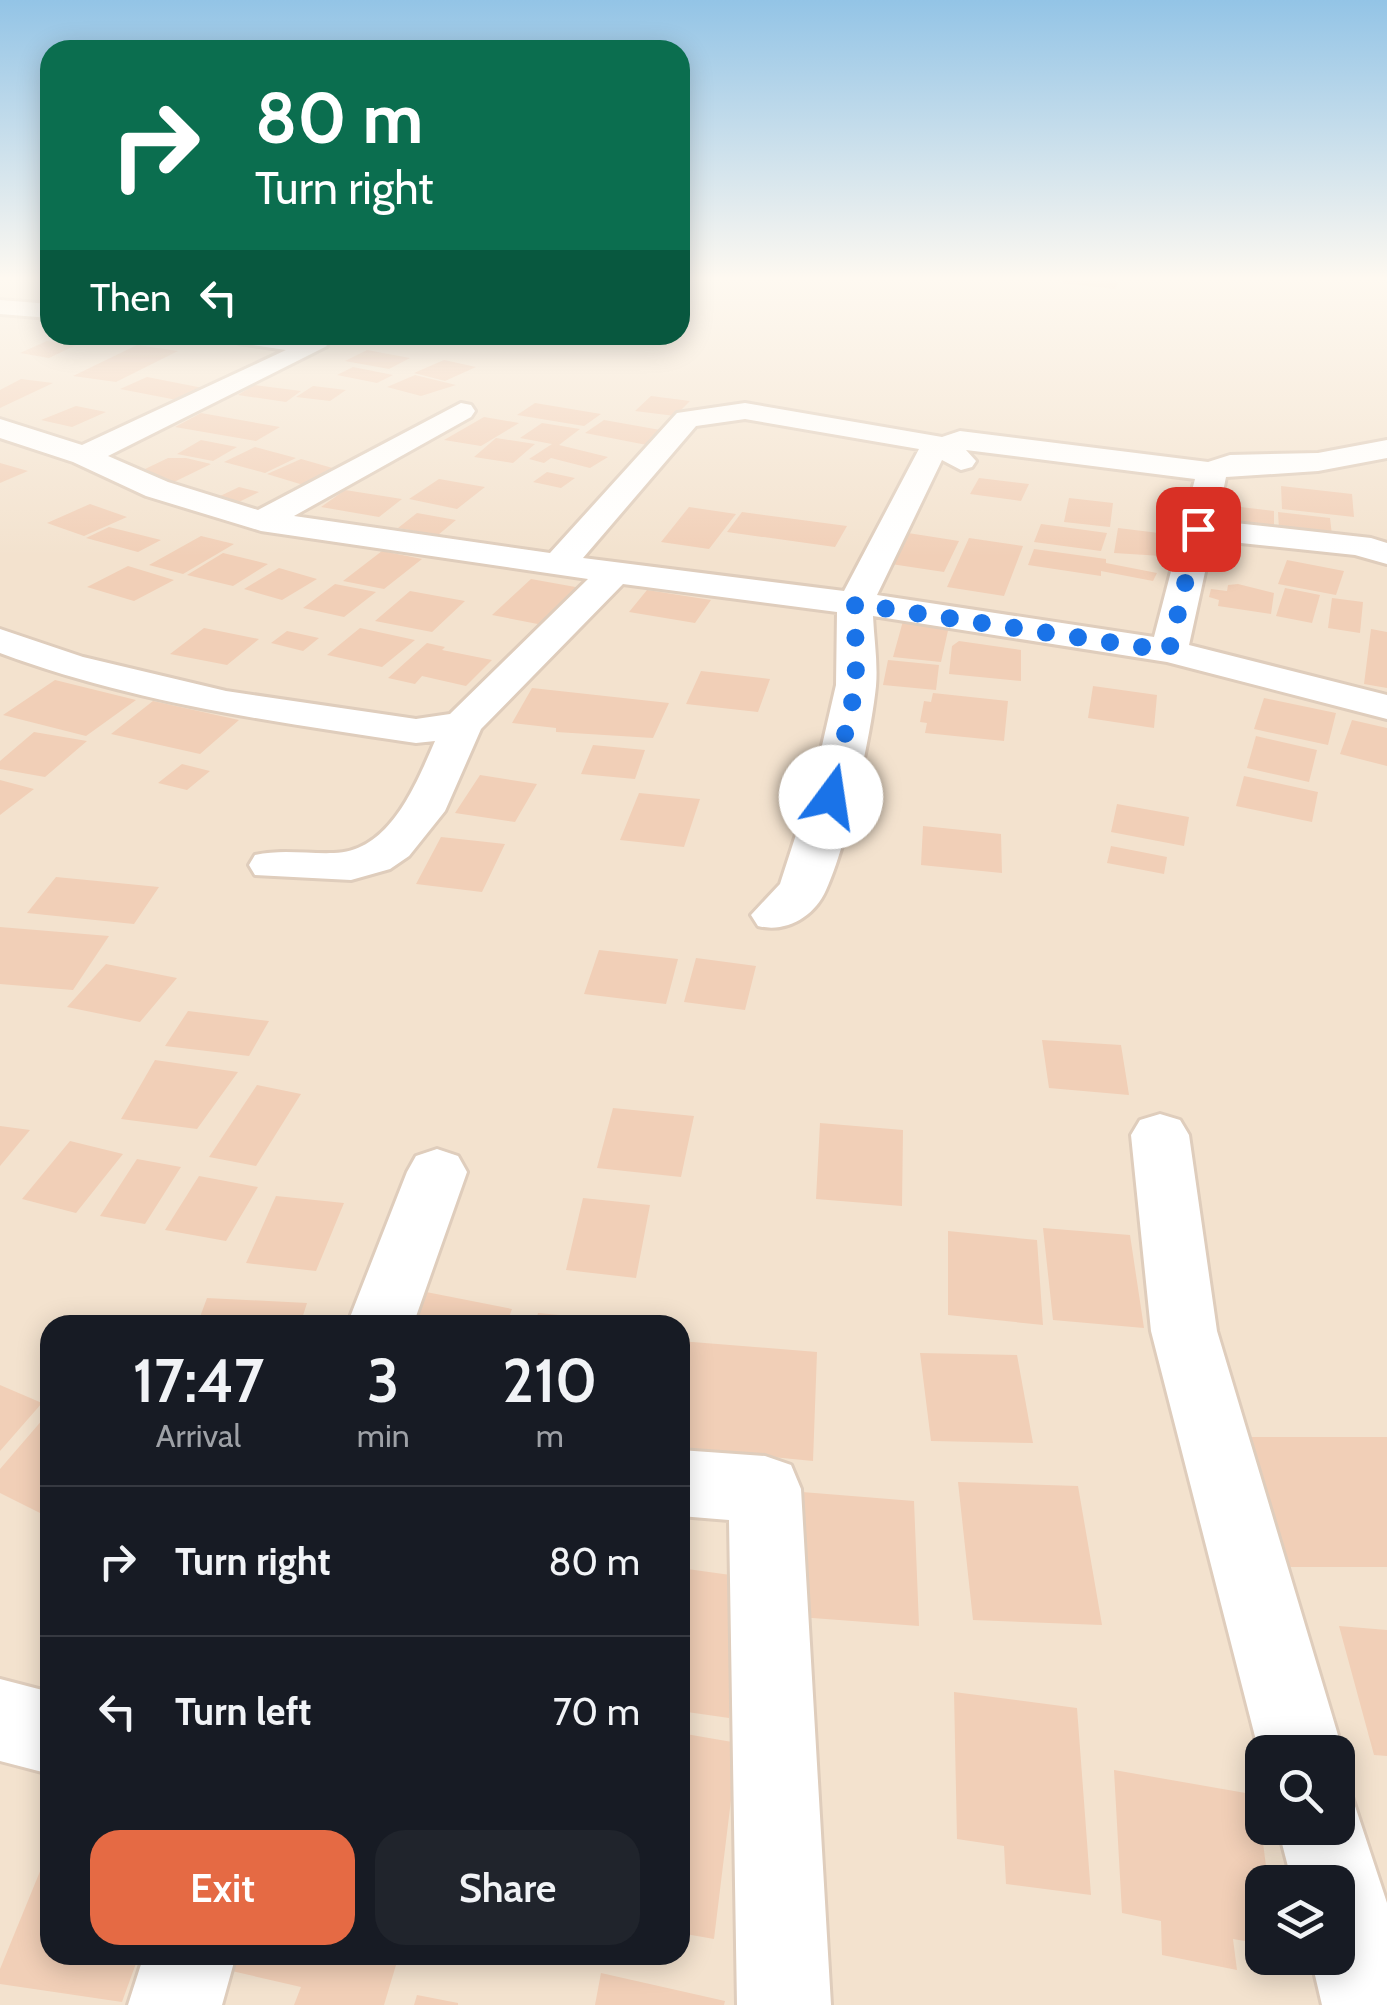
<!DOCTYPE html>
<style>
:root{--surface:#171b24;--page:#20242c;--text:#f1f3f6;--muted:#9ea1a6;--line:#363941;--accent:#e56a44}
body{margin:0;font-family:Cabin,sans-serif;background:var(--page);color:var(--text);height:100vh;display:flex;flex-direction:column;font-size:38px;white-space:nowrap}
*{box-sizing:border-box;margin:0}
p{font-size:32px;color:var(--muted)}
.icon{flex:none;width:55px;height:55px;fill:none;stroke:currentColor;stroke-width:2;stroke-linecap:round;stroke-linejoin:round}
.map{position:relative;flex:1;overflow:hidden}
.drawer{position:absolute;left:40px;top:1315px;width:650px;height:650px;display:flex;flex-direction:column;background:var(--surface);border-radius:30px;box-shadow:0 5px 25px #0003}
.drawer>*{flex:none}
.guide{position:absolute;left:40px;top:40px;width:650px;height:305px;border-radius:30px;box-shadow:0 5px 25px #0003;background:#0b6e4f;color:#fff;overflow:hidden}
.fabs{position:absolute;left:1245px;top:1735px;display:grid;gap:20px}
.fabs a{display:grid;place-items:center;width:110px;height:110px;border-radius:20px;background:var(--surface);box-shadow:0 5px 25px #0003;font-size:50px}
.pin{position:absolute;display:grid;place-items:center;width:85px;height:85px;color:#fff;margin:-42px;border-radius:20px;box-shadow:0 5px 15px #0006}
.me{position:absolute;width:110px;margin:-55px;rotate:14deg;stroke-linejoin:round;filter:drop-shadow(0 0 8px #0008)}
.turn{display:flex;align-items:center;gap:35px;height:210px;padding:0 50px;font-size:45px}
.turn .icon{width:130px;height:130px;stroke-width:2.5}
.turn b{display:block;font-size:70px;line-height:85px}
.then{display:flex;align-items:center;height:95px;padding:0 50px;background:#0003;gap:20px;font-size:38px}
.eta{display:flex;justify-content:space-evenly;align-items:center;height:170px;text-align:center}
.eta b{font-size:60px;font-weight:600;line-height:70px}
.button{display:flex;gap:20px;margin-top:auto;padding:20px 50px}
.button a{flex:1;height:115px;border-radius:30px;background:var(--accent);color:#fff;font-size:40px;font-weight:600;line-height:115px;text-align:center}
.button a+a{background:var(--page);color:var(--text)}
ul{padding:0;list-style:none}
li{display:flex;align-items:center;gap:30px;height:150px;padding:0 50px;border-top:2px solid var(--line)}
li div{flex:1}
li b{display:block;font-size:38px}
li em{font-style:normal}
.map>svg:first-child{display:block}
.residential{fill:#f3e2ce;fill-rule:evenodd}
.building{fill:#f1cfb7}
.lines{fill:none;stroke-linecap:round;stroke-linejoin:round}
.minor-casing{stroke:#dfcdbc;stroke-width:6}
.minor{fill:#fff;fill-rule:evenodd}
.route{stroke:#1a73e8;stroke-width:18;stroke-dasharray:0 32.4}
</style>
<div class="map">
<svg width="1387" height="2005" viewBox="0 0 1387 2005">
<rect width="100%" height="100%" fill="#fcf1df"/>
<path class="residential" d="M0 277H50V335H680V277H1387V2005H0ZM50 1325H680V1955H50ZM1262 1752H1338V1828H1262ZM1262 1882H1338V1958H1262Z"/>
<path class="building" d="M1065 277H1074L1119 282 1115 289 1061 283Z
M68 335H113L91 345 57 340Z
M47 341 76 345 49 358 20 353Z
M137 345 178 351 116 382 73 376Z
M367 350 410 358 389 369 345 361Z
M444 360 476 367 445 381 414 373Z
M353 367 393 375 377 383 337 375Z
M415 375 456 385 421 396 387 387Z
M147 377 208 389 182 401 120 389Z
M21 379 53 383 0 408V390Z
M254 385 301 391 286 402 238 395Z
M313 386 346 390 330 401 296 397Z
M651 396 690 401 675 416 635 411Z
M535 403 601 414 584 426 517 415Z
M76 406 106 412 72 427 41 420Z
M201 413 280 427 256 441 175 427Z
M484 417 519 423 481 446 444 440Z
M604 420 666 431 647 445 585 433Z
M542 423 580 429 559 445 608 457 590 468 551 458 544 463 529 459 552 444 520 438Z
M496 438 535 444 513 463 474 457Z
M201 440 237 447 213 461 177 454Z
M255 447 296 458 265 473 224 462Z
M168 458H186L211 464 174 482 143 470Z
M301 459 343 471 310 487 267 474Z
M0 463 28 471 0 483Z
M547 472 575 478 561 488 533 482Z
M979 478 1029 484 1021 501 970 494Z
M439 479 485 487 457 509 409 499Z
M1281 486 1352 494 1354 517 1282 509Z
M239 487 259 492 237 503 218 497Z
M345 490 402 499 379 517 321 507Z
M1069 498 1113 503 1110 527 1064 522Z
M90 504 127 517 84 536 47 523Z
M1216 504 1274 511V530L1214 522Z
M689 507 736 514 709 549 661 542Z
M742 512 847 526 835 547 727 532Z
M1278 512 1330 518 1332 535 1279 529Z
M417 513 456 520 438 535 398 528Z
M1041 524 1107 533 1101 551 1034 542Z
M109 527 161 540 138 552 86 538Z
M1118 528 1167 534 1162 556 1114 553Z
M908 533 959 541 944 572 891 564Z
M201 536 234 544 183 574 149 565Z
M969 538 1023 546 1004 596 947 587Z
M1034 549 1106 559V563L1157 573 1153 581 1101 571V576L1028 565Z
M382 551 422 559 384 589 343 581Z
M223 553 268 564 233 586 187 575Z
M1287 560 1344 571 1336 595 1278 584Z
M128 566 174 580 134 601 87 587Z
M279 568 317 579 282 600 244 589Z
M531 579 581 588 543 625 492 615Z
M335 584 376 592 344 617 303 608Z
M1238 584 1274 593 1271 614 1218 606 1219 600 1209 597 1211 589 1227 591 1228 585Z
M1285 588 1320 595 1312 623 1276 616Z
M647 590 711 600 695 623 629 612Z
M410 591 465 601 432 632 375 621Z
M1332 598 1363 602 1360 633 1328 628Z
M903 621 949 626 941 662 893 657Z
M204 628 259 639 227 665 170 654Z
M360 628 415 640 382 667 327 655Z
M1371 629 1387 632V688L1364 684Z
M287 631 319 638 303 651 271 643Z
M959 641 1021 650V681L949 674 952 646Z
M427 643 445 647 442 650 492 660 466 686 422 676 415 684 388 678Z
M888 660 939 665 936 690 883 685Z
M701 671 770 679 758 712 686 704Z
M55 680 136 700 86 736 3 715Z
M1093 686 1157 695 1154 728 1088 718Z
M532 688 669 703 653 738 556 732V728L512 723Z
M933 693 1008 701 1004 741 925 733 927 723 920 722 924 701 931 702Z
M1264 698 1336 713 1328 745 1254 729Z
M153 701 239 720 200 754 111 734Z
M1352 720 1387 728V766L1340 754Z
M34 732 87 741 45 777 0 769V761Z
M1256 736 1317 750 1309 782 1247 768Z
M593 745 645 750 635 779 581 774Z
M182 764 210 771 187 790 158 783Z
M480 775 537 784 515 822 455 813Z
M1244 776 1318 792 1312 822 1236 806Z
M0 780 34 789 0 815Z
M639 793 700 799 684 847 620 840Z
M1117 804 1189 817 1184 846 1111 832Z
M923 826 1001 834 1002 873 921 865Z
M441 837 505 844 482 892 416 884Z
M1111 846 1167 857 1164 874 1107 863Z
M56 877 159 887 134 924 27 913Z
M0 927 109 936 73 990 0 984Z
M599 950 678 959 666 1004 584 994Z
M696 958 756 966 745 1010 684 1002Z
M106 964 177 978 140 1022 67 1007Z
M188 1011 269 1021 249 1056 165 1046Z
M1042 1040 1121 1045 1129 1095 1049 1088Z
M155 1060 238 1072 197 1129 121 1119Z
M257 1085 301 1094 256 1166 209 1157Z
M613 1108 694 1116 681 1177 597 1168Z
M820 1123 903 1130 902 1206 816 1199Z
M0 1126 30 1130 0 1166Z
M70 1141 123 1154 76 1213 22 1199Z
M137 1159 181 1167 145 1224 100 1216Z
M199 1176 258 1187 226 1241 165 1230Z
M276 1196 344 1203 316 1271 246 1263Z
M583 1198 650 1205 636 1278 566 1270Z
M1043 1228 1130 1235 1144 1328 1053 1320Z
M948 1231 1037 1240 1043 1325 948 1315Z
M421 1291 512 1309 506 1325H406Z
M207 1298 307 1303 300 1325H197Z
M538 1313 638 1322 535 1325Z
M680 1341 817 1352 813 1461 680 1448Z
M920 1353 1017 1355 1033 1443 931 1441Z
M0 1385 42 1403 0 1451Z
M50 1411V1518L0 1493V1469Z
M1245 1437H1387V1567H1288Z
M958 1482 1078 1486 1102 1625 973 1620Z
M802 1492 914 1501 919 1626 799 1617Z
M680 1568 745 1577 729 1718 680 1711Z
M1339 1626 1387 1630V1756L1374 1755Z
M954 1692 1077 1708 1091 1895 1006 1884 1004 1846 957 1839Z
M680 1733 738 1743 714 1939 680 1933Z
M1114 1770 1257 1795 1268 1882H1262V1944L1233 1939 1237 1970 1162 1955 1161 1921 1122 1913Z
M50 1847V1955H139L122 2002 0 1984V1969Z
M228 1955H399L384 2005H294L301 1987 223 1969Z
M601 1973 725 2001 724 2005H595Z
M417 1995 458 2003V2005H414Z"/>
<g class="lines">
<g class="minor-casing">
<path id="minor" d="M0 300 50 304V318L0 314Z
M226 335H291L323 341 327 346 108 456 168 482 258 510 461 403 471 405 475 411 471 417 294 516 550 553 677 413 745 403 942 437 960 431 1208 462 1230 455 1318 453 1387 440V458L1318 471 1226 477 1217 521 1371 538 1387 543V564L1355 555 1212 540 1189 645 1387 695V719L1167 662 873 616C874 639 878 663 876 686 871 736 847 844 826 890 814 917 786 933 758 926L751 915 780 884 815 776 836 685 837 612 623 584 481 729 445 811 409 856 390 869 351 880 255 875 249 865 255 855C282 849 307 854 334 853 390 852 416 784 435 741L416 743C275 722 134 703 0 653V629L83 657 226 691 416 719 450 714 588 579 261 531 146 496 73 462 0 438V419L82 445 286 350 239 343ZM745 419 919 449 844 591 583 558 696 426ZM966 450 1195 479 1154 637 877 595 942 460 961 470 972 467 976 461Z
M1160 1114 1180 1120 1189 1135 1217 1331 1343 1752 1338 1764V1752H1262V1759L1259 1752 1151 1331 1131 1135 1140 1120Z
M437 1149 458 1156 467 1172 413 1325H347L407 1172 416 1156Z
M680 1450 765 1456 791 1465 801 1489 831 2005H737L729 1520 680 1516Z
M0 1679 50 1692V1774L0 1761Z
M1338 1792 1352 1797 1387 1903V2005H1322L1311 1958H1338V1882H1292L1278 1828H1338Z
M144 1955H236L222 2005H128Z"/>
</g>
<use href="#minor" class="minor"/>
</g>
<linearGradient id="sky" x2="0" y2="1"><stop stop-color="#93c4e6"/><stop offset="0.5" stop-color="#fef9f1"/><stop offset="1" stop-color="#fef9f1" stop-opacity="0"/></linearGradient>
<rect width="1387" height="557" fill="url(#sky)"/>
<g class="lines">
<path class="route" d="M831 797 856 685 855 604 1169 651 1198 529"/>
</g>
</svg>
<div class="fabs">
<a><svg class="icon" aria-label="search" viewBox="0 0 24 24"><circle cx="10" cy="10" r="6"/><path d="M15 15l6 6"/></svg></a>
<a><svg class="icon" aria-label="layers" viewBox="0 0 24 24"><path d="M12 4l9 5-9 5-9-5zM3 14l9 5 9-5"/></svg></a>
</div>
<div class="pin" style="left:1198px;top:529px;background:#d93025"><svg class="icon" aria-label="arrive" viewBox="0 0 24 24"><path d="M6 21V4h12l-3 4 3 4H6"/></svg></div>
<svg class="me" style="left:831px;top:797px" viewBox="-20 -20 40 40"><circle r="19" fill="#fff"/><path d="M0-13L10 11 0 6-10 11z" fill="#1a73e8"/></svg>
<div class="guide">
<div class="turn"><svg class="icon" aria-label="right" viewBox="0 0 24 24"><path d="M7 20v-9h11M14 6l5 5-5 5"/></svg><div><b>80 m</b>Turn right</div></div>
<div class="then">Then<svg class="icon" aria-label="left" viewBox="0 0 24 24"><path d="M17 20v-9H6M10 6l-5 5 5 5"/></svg></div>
</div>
<section class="drawer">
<div class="eta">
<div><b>17:47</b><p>Arrival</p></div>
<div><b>3</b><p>min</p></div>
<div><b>210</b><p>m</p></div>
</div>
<ul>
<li><svg class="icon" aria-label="right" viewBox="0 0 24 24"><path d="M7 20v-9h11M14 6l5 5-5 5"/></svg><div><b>Turn right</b></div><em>80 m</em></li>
<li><svg class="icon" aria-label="left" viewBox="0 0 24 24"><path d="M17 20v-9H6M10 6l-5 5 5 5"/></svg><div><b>Turn left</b></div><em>70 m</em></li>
</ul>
<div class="button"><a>Exit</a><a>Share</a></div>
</section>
</div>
